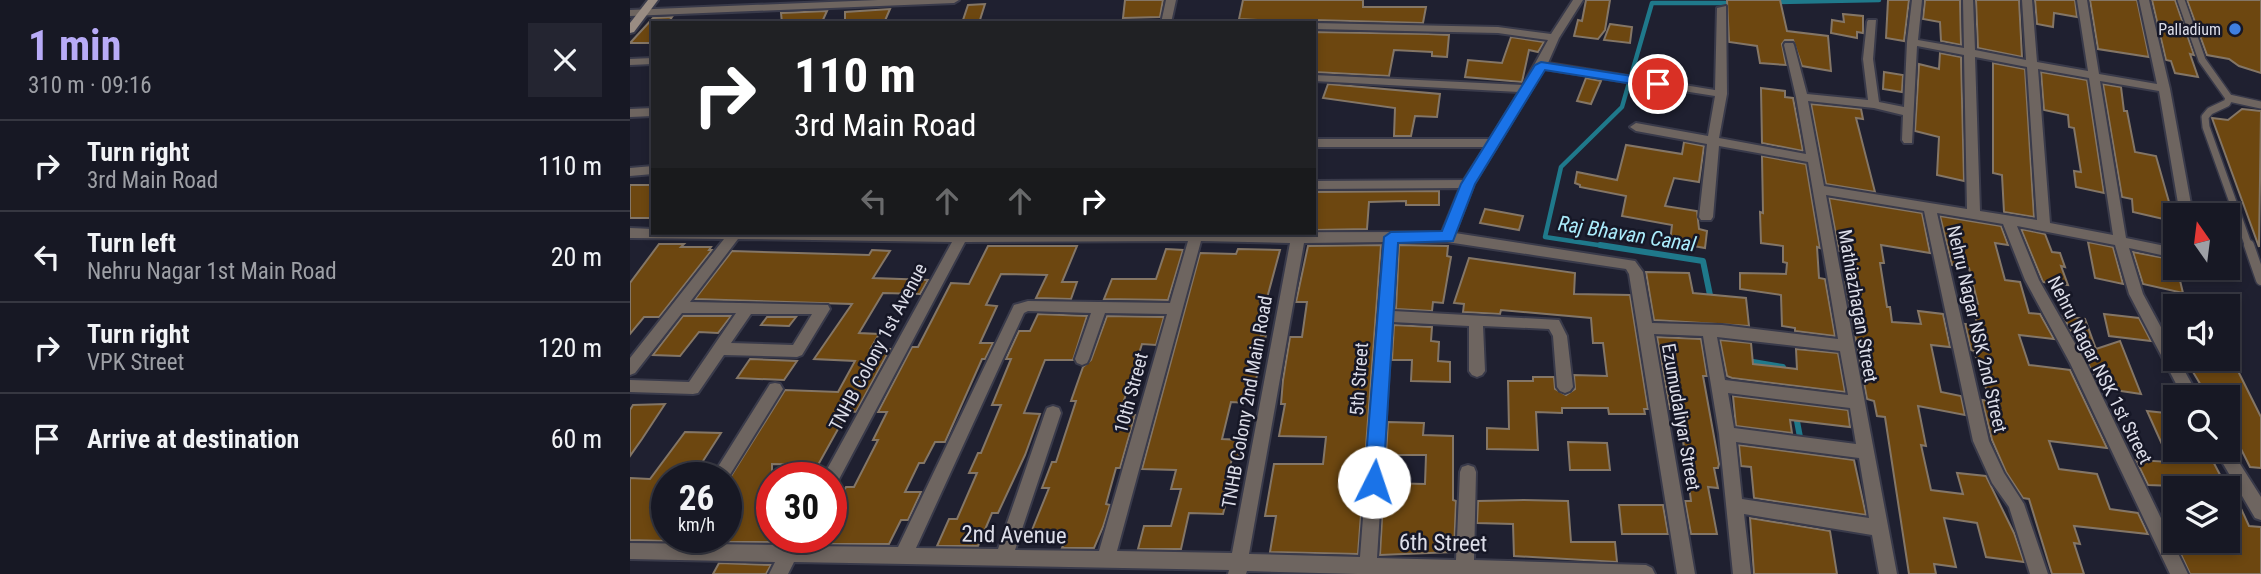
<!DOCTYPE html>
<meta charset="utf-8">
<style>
:root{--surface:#171824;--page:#242531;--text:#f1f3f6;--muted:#9ea0a6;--line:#363741;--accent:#b8abf7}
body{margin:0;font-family:"Roboto Condensed",sans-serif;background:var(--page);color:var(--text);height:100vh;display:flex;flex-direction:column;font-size:26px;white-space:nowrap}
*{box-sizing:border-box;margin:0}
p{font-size:23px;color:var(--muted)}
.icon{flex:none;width:38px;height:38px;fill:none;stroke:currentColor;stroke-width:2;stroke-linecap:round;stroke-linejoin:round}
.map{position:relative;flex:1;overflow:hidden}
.details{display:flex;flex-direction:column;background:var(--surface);width:630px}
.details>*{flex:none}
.hud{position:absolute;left:21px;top:21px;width:665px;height:214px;border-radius:0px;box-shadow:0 4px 10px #0003,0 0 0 2px var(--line);background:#202124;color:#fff;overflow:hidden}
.needle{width:46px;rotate:346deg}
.buttons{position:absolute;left:1533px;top:203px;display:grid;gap:14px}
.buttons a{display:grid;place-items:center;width:77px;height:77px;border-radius:0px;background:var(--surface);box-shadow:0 4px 10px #0003,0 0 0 2px var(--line);font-size:35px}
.speed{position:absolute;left:21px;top:462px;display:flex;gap:14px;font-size:35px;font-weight:700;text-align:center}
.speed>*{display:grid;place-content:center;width:91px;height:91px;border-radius:50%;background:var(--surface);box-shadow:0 4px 10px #0003,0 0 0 2px var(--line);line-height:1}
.speed small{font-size:18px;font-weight:400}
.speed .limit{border:10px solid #d22;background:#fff;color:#111}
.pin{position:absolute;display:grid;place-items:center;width:60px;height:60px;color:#fff;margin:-30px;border:4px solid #fff;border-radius:50%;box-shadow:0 2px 7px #0007}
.me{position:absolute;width:77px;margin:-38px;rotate:4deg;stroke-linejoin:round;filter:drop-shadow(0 0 5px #0008)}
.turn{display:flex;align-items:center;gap:24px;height:147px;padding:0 28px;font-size:32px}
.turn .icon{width:91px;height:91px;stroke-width:2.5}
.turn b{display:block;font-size:49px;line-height:60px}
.lanes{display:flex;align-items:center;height:66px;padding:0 28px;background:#0003;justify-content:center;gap:35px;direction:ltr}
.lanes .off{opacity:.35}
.round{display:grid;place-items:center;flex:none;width:74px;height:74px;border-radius:0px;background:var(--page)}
.headline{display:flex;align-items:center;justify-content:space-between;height:119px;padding:0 28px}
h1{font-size:42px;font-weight:700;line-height:52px;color:var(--accent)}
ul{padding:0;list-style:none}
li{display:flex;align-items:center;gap:21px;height:91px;padding:0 28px;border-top:2px solid var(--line)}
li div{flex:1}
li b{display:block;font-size:26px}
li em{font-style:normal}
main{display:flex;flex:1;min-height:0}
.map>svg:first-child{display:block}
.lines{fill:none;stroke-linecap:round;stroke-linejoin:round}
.stream-far1{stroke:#1f798b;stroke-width:4.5}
.stream{stroke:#1f798b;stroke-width:6}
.building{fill:#6d4710;stroke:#847666;stroke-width:2}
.lane-far1-casing{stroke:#393a4a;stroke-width:10}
.lane-casing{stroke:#393a4a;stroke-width:13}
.street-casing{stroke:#393a4a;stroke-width:4}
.secondary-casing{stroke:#393a4a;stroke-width:4}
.lane-far1{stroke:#6e6560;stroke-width:7}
.lane{stroke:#6e6560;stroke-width:10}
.street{fill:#6e6560;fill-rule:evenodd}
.secondary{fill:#998c83;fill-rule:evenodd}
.route{fill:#1a73e8;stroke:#114b97;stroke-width:2}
.shop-dot{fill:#3f7fe0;stroke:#161726;stroke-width:2.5}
.labels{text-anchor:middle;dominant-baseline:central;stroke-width:5;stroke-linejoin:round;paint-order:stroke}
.far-poi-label{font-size:16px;fill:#dcdde8;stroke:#161726;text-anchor:end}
.street-label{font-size:19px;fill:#dcdde8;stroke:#161726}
.water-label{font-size:21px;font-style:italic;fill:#abecfc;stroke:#161726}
.near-street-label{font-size:23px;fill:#dcdde8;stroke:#161726}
</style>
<main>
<section class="details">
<div class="headline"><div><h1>1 min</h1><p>310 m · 09:16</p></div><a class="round"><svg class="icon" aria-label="close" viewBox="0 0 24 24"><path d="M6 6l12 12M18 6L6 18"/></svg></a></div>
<ul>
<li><svg class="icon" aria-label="right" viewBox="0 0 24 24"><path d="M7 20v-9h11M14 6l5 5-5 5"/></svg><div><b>Turn right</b><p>3rd Main Road</p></div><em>110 m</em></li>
<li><svg class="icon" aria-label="left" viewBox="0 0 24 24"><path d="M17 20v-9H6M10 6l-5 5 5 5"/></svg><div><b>Turn left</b><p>Nehru Nagar 1st Main Road</p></div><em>20 m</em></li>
<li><svg class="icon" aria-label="right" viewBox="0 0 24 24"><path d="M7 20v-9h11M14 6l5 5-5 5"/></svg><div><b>Turn right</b><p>VPK Street</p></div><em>120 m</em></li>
<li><svg class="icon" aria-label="arrive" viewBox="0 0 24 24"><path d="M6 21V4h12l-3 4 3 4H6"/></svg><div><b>Arrive at destination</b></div><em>60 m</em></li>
</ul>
</section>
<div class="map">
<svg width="1631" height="574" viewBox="0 0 1631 574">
<rect width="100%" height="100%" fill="#1f2030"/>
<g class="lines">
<path class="stream-far1" d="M1145 2 1249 0
M981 247 915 237 931 167 992 107 1022 3H1104"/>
<path class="stream" d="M970 245 1073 261 1081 300
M1088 333 1093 357 1101 358
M1117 361 1153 367 1160 393
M1166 416 1174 458"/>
</g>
<path class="building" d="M495 0H533L530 17 493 18Z
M613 0H733V7H796L793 23 684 20 681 23 609 19Z
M956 0H980L975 30 968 39 944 36 948 20 952 21Z
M1097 0H1150L1157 31 1198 36 1201 71 1172 66 1163 40H1155L1152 44 1156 65 1130 63 1127 46 1099 42Z
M1258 0H1279L1274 41 1256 38Z
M1295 0H1330L1331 45 1311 41 1310 22 1293 19Z
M1346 0H1389L1392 57 1348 48Z
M1405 0H1445L1447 17 1424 13 1423 27 1407 24Z
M1460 0H1507L1519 57 1468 49Z
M1522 0H1545L1564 55 1560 54 1568 77 1545 73 1541 61 1536 60Z
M1557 0H1631V73L1609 66 1599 59 1577 55Z
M355 4 349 23H332L338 5Z
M260 9 254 23H215V12Z
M197 11 192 22 152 23 151 13Z
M1213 14 1233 16V33L1227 32V38L1201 33 1202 20 1214 22Z
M42 17 38 23H23V43H0L23 18Z
M980 24 1002 27 1000 43 974 40Z
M684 32 798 34 819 35 817 57 802 56V52L764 50 759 76 684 72Z
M881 37 914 42 908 52 899 50 892 82 835 77 838 60 872 63Z
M1310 53 1331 57 1334 181 1307 175 1309 137 1285 131 1289 64 1309 69Z
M1363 63 1395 69 1404 217 1374 212 1372 175 1363 173Z
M1254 72 1273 75 1272 92 1253 89Z
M1411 72 1457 80 1474 193 1446 187 1444 171 1451 172 1444 128 1439 127 1438 115 1414 110Z
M956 78 971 81 961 104 947 101Z
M698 84 810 94 807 117 785 116 781 136H764L765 108 693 98Z
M1473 84 1491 87 1494 111H1497L1505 152 1526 156 1539 202 1545 204V218L1542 217V221L1503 212 1502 199 1492 197Z
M1131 88 1155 91V97L1163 98 1173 151 1132 143Z
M1181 104 1231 109 1233 119 1226 118 1245 192 1196 184Z
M1612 109 1631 111 1629 247 1582 118 1598 120Z
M1054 142 1074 146 1069 182 1044 178 1035 206 1067 211 1069 229 1077 231 1075 248 1040 242 1042 225 992 216 996 196 950 187V185L945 183 947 172 987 180 996 145 1052 154Z
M1132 156 1176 164 1190 248 1187 247 1189 278 1195 279 1205 336 1165 331V328L1152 326 1151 295 1110 289V273L1156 274 1157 263 1153 262V246L1131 243 1130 212 1133 213Z
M0 185H23V218H0Z
M809 191V205H776V201L739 202 737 229 684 230 686 192Z
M1199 198 1292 213 1300 253 1251 245 1254 263H1250L1257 307H1260L1262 322 1291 324 1288 311 1313 314 1320 347 1301 345 1311 392 1331 396 1335 415 1288 406 1296 446 1291 445 1301 490 1333 494 1327 473 1356 476 1384 533 1394 562 1356 557 1347 523 1314 518 1326 567 1304 564 1306 574H1279L1255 417 1247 416 1244 401 1237 399 1215 282 1222 283 1217 252 1209 251Z
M855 209 893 216 889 230 850 223Z
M1310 216 1371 226 1378 245 1365 243 1375 280 1390 282 1399 313 1410 314 1424 339 1389 335 1399 365 1440 370 1477 448 1419 441 1429 469 1467 474 1480 509 1508 513 1518 534 1444 526 1450 544 1444 543 1454 574H1422L1399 499 1393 498 1376 472 1362 440 1352 400 1360 401 1344 351 1341 350 1335 324 1348 326 1341 304H1348L1339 268 1322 265Z
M1391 229 1415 234 1422 252 1430 253 1435 267 1431 266 1438 285 1413 282Z
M1458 242 1483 247 1493 284 1465 278Z
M29 244H54L51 247H81L79 250H82L29 317H14L0 334V283Z
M751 245 728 554 640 552 646 516H635L644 464H693L696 437 649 436 655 404H651L653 380 660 337H672L677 302H666L678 246Z
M769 245 818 246 817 256 821 257 813 303 803 302 802 311 766 309Z
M358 246H447L432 282H447L441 299 406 298 417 275 371 274 356 305 367 306 350 343H363L355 359H352L315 442H305L294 463H289L275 492H291L278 520H271L259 544H201V514L216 487H224L248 440H243L257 412H248L282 347H288L321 283 339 284Z
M536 249 553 250 538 300 474 299 482 279H526Z
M608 249 650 250 633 313H636L631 335H636L626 380H623L618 403 601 402 592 439 612 440 608 458H602L594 495H598L593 514 559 513 551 549H508L514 526H541L551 489H541L546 470 512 469 570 253 606 254Z
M242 250 260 251 243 278 298 280 290 294 253 293 229 333 249 334 241 348 260 349 226 412 218 411 188 465 142 464V537H156L153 542H96V484L155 390 208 392 225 361 184 359 222 304 65 299 102 251 239 255Z
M1503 252 1545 260 1553 293 1513 284Z
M839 258 945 273 944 294 1000 295 1018 409H1014L1015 414H979L978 408H932V413L906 412 908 450 857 449V428L879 429 878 381H903V377H924L925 389 936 395 945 389 944 375 977 376 973 343H963L961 318 871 310 870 314 833 312 834 304 824 303Z
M1016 272 1059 273 1063 293 1116 298 1119 326 1024 320Z
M408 314 457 316 443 360H415L394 413 410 414 395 455 368 513H362L348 546H307L319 519H327L347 473H339L348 453H351L371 405H362L381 359H376L389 331H400Z
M1474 314 1509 318 1521 341 1479 336Z
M53 316H101L88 333 69 332 50 356 23 355Z
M477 316 534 317 526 345 512 344 489 416 505 415 490 468H486L476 504 480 505 473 527 464 548H432L435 541 398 540 419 488H412L422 462H426L446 401H441L453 367 461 360Z
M1433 316 1455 319 1466 349 1490 341 1511 394 1471 388Z
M137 317H166L159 326 131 325Z
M764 325 802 327 801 341 809 342 808 361 820 362V382L781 381 782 360H762Z
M1027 337 1071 339 1077 376H1073L1089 464 1088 468H1084L1088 488 1078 487 1087 534H1061L1055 501H1061L1054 447 1047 409H1040Z
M1090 340 1121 343 1123 364 1167 369 1166 349 1208 353 1215 392 1102 378 1097 376Z
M120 359 167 361 154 380 107 378Z
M1557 362 1606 367 1631 417V468L1620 467 1606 439 1598 438V397H1578Z
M1103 396 1218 410 1220 427 1160 420 1162 433 1106 426Z
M35 404 12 439 0 456V410L3 405Z
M1517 411 1545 414V450H1577L1597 488 1518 485 1506 460 1540 462Z
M758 422 794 423 793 435 823 436V500L826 501 824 552 750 555 754 483 795 484 796 455H756Z
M55 432 91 433 64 475 37 474V541L0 540V478L20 479Z
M938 442 977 443 980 470H940Z
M1109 445 1224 460 1236 515 1124 498 1121 467 1111 466Z
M1598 480 1619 526 1631 527V574H1560L1548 548 1587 552 1581 541H1598Z
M894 500 938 501 941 542H985L987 562 884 556 883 524 847 523 848 501Z
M989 505H1033L1038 534H992Z
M1120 518 1200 531 1207 574H1124Z
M89 563 141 565 136 574H83Z"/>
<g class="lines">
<g class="lane-far1-casing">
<path id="lane-far1" d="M1551 0 1572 60 1599 98 1631 105
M1599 98 1597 103 1580 111 1575 117 1576 127 1619 247"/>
</g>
<g class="lane-casing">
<path id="lane" d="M1619 245 1631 280"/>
</g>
<g class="street-casing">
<path id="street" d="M248 0H329L324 3 0 16V10Z
M536 0H546L541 23H531Z
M943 0H953L929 38 918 63 1085 90 1087 8 1096 6 1097 94 1089 138 1176 154 1166 97 1154 45 1155 43H1163L1164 45 1177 94 1238 100 1233 59 1237 22 1238 20H1246L1243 59 1249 102 1274 107 1277 42 1282 0H1292L1288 40 1334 48 1333 0H1343L1345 50 1396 60 1392 0H1402L1407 62 1458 71 1447 0H1457L1469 74 1527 84 1509 0H1519L1540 89 1563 215H1550L1529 91 1470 81 1496 238 1545 248V258L1499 248 1513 294 1545 353V359H1548L1569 397H1553L1499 294 1485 245 1387 226 1409 280 1455 361 1558 574H1540L1440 363 1395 280 1373 224 1307 213 1359 441 1374 473 1394 504 1418 574H1400L1379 507 1362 483 1343 441 1294 211 1196 195 1267 574H1249L1242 535 1114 514 1121 574H1103L1089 434 1073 336 1024 334 1065 574H1047L999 274 996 269 817 242H767L763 311 929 320 937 336 943 387 940 391 935 393 930 391 927 387 923 336 919 329 853 326 855 371 852 375 847 377 842 375 839 371V326L762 322 747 558 826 560 830 472 832 467 838 465 844 467 846 472 844 560 1016 565 1022 568 1025 574H727L617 571 616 574H598L599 570 164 562 158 574H139L145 562 0 559V543L155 545 159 537H178L173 546 268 547 384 305 398 301 540 303 558 241 335 242 207 483 201 485V478H193L195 473 322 242 108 239 60 302 198 305 200 309 172 355 167 357 94 355 68 393 63 394 0 392V380L59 382 106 313H52L5 373 0 375V358L94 239 0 238V228L23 229V233L812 232 830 188 684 189V181L834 180 855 147H684V139H860L889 92 684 81V75L893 85 918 40 868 33 684 29V23L868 27 921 34ZM1287 46 1334 55 1337 209 1194 186 1178 101 1244 108 1273 115 1272 140 1274 143H1282ZM1345 57 1397 67 1407 220 1350 211ZM914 69 1085 96 1078 136 1006 123 1000 127 1006 131 1077 144 1069 217 1071 220H1081L1083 217 1089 146 1178 162 1208 339 1092 325 1022 323 1013 272 1005 261 825 233 844 184ZM1408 69 1459 78 1483 235 1420 223ZM571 241 660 243 602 553 487 551ZM754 242 730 557 619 554 674 243ZM398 311 461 313 445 359 447 363 452 365 457 363 459 359 475 313 537 314 469 551 385 550 431 413 429 408 423 406 417 408 415 413 368 549 286 548 394 313ZM121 314H182L163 345 101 343ZM1087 337 1210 351 1218 395 1095 380ZM1098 393 1220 408 1226 444 1104 428ZM1106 442 1229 458 1239 518 1112 499Z
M23 58V64L0 65V59Z
M23 108V116L0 117V109Z
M23 166V174L0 176V168Z
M145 383 150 384 153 389 96 481V478H81L140 384Z
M1598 445 1631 497V520L1625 518 1585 450H1598Z"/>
</g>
<g class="secondary-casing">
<path id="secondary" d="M18 0H28L4 32 0 33V23Z"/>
</g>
<use href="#lane-far1" class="lane-far1"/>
<use href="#lane" class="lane"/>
<use href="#street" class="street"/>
<use href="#secondary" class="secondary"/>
</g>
<path class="route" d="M911 62 1028 80 1034 84 1028 88 915 70 845 184 823 241 768 243 753 482 750 488 744 491 737 488 734 482 754 237 761 232 812 231 831 184 905 65Z"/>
<circle class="shop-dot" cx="1605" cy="29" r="7"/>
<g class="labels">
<g class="far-poi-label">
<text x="1591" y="29">Palladium</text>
</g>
<g class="street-label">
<text transform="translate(1228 306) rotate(80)">Mathiazhagan Street</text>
<text transform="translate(1347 329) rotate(77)">Nehru Nagar NSK 2nd Street</text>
<text transform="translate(248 347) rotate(-62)">TNHB Colony 1st Avenue</text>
<text transform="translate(1470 370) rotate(63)">Nehru Nagar NSK 1st Street</text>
<text transform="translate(729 379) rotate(-86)">5th Street</text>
<text transform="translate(501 393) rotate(-75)">10th Street</text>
<text transform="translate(617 402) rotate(-80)">TNHB Colony 2nd Main Road</text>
<text transform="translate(1051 417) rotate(80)">Ezumudaliyar Street</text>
</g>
<g class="water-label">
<text transform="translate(997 234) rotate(9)">Raj Bhavan Canal</text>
</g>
<g class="near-street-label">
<text transform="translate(384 535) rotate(1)">2nd Avenue</text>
<text transform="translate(813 543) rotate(1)">6th Street</text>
</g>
</g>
</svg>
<div class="buttons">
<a><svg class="needle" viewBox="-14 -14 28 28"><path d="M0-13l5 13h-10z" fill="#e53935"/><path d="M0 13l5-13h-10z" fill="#9ea0a6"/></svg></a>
<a><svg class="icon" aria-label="sound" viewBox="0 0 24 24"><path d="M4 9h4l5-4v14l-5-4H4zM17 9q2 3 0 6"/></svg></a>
<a><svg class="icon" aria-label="search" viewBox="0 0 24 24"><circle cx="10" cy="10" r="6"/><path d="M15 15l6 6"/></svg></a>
<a><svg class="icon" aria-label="layers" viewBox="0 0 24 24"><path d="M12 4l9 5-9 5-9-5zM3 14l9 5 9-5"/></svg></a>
</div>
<div class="speed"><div>26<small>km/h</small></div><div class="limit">30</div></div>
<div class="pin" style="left:1028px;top:84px;background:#d93025"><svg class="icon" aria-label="arrive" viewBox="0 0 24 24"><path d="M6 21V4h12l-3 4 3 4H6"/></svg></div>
<svg class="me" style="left:744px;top:482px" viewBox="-20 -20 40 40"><circle r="19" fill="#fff"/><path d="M0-13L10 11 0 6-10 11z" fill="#1a73e8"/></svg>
<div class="hud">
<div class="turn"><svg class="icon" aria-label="right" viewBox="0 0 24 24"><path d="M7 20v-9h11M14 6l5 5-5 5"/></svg><div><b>110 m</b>3rd Main Road</div></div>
<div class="lanes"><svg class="icon off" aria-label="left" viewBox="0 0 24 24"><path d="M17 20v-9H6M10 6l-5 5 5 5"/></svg><svg class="icon off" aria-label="ahead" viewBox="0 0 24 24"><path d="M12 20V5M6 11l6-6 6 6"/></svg><svg class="icon off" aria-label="ahead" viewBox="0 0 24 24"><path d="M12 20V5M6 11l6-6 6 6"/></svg><svg class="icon" aria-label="right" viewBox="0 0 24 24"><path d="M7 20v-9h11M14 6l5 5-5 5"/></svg></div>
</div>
</div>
</main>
